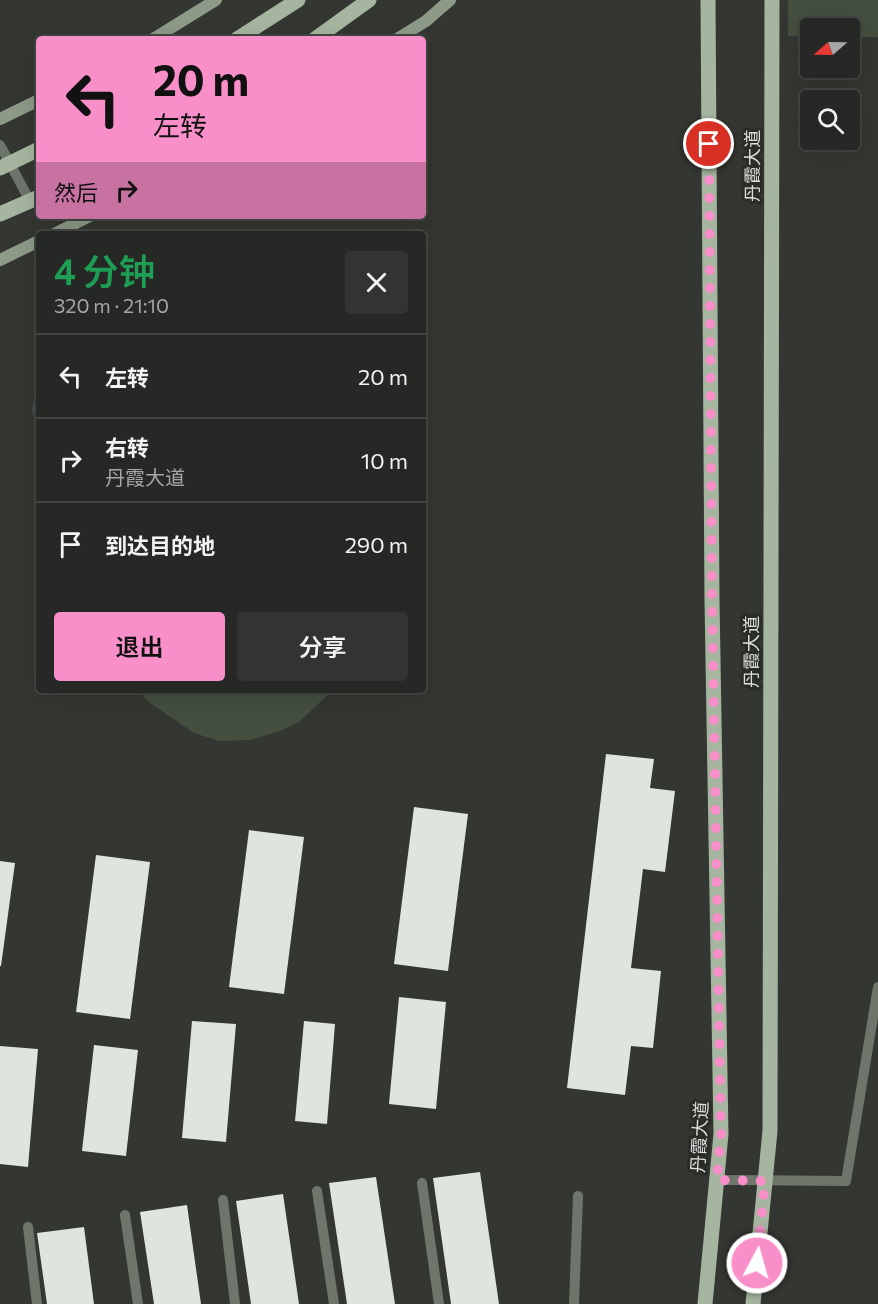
<!DOCTYPE html>
<html lang="zh">
<meta charset="utf-8">
<style>
:root{--surface:#262825;--page:#323432;--text:#f1f3f6;--muted:#a4a6a7;--line:#424442;--accent:#f98fc9}
body{margin:0;font-family:Commissioner,"Noto Sans SC",sans-serif;background:var(--page);color:var(--text);height:100vh;display:flex;flex-direction:column;font-size:22px;white-space:nowrap}
*{box-sizing:border-box;margin:0}
p{font-size:20px;color:var(--muted)}
.icon{flex:none;width:33px;height:33px;fill:none;stroke:currentColor;stroke-width:2;stroke-linecap:round;stroke-linejoin:round}
.map{position:relative;flex:1;overflow:hidden}
.sheet{position:absolute;left:36px;top:231px;width:390px;height:462px;display:flex;flex-direction:column;background:var(--surface);border-radius:6px;box-shadow:0 6px 24px #0002,0 0 0 2px var(--line)}
.sheet>*{flex:none}
.top-card{position:absolute;left:36px;top:36px;width:390px;height:183px;border-radius:6px;box-shadow:0 6px 24px #0002,0 0 0 2px var(--line);background:#f98fc9;color:#111;overflow:hidden}
.needle{width:39px;rotate:250deg}
.controls{position:absolute;left:800px;top:18px;display:grid;gap:12px}
.controls a{display:grid;place-items:center;width:60px;height:60px;border-radius:6px;background:var(--surface);box-shadow:0 6px 24px #0002,0 0 0 2px var(--line);font-size:30px}
.pin{position:absolute;display:grid;place-items:center;width:51px;height:51px;color:#fff;margin:-26px;border:3px solid #fff;border-radius:50%;box-shadow:0 2px 6px #0007}
.me{position:absolute;width:66px;margin:-33px;rotate:6deg;stroke-linejoin:round;filter:drop-shadow(0 0 4px #0008)}
.turn{display:flex;align-items:center;gap:21px;height:126px;padding:0 18px;font-size:27px}
.turn .icon{width:78px;height:78px;stroke-width:2.5}
.turn b{display:block;font-size:42px;line-height:51px}
.then{display:flex;align-items:center;height:57px;padding:0 18px;background:#0003;gap:12px;font-size:22px}
.round{display:grid;place-items:center;flex:none;width:63px;height:63px;border-radius:6px;background:var(--page)}
.overview{display:flex;align-items:center;justify-content:space-between;height:102px;padding:0 18px}
h1{font-size:36px;font-weight:600;line-height:45px;color:#1e9e55}
.action{display:flex;gap:12px;margin-top:auto;padding:12px 18px}
.action a{flex:1;height:69px;border-radius:6px;background:var(--accent);color:#111;font-size:24px;font-weight:600;line-height:69px;text-align:center}
.action a+a{background:var(--page);color:var(--text)}
ul{padding:0;list-style:none}
li{display:flex;align-items:center;gap:18px;height:84px;padding:0 18px;border-top:2px solid var(--line)}
li div{flex:1}
li b{display:block;font-size:22px}
li em{font-style:normal}
.map>svg:first-child{display:block}
.green{fill:#444f40}
.building{fill:#dfe4dd}
.lines{fill:none;stroke-linecap:round;stroke-linejoin:round}
.service{stroke:#6e766b;stroke-width:10}
.secondary{stroke:#8d9a88;stroke-width:12}
.primary{stroke:#a5b59f;stroke-width:15}
.route{stroke:#f98fc9;stroke-width:10;stroke-dasharray:0 18}
.labels{text-anchor:middle;dominant-baseline:central;stroke-width:6;stroke-linejoin:round;paint-order:stroke}
.street-label{font-size:18px;fill:#dddfdc;stroke:#292c27}
</style>
<div class="map">
<svg width="878" height="1304" viewBox="0 0 878 1304">
<rect width="100%" height="100%" fill="#333631"/>
<path class="green" d="M788 0H878V37H849V28H810V36H788Z
M39 363V432L32 411Z
M138 690H333L299 722 280 731 251 740 219 741 194 733 150 703Z"/>
<path class="building" d="M606 754 654 759 650 788 675 791 665 872 643 869 631 968 661 971 653 1048 631 1046 625 1095 567 1088Z
M414 807 468 814 448 971 394 964Z
M249 830 304 837 284 994 229 987Z
M96 855 150 862 130 1019 76 1012Z
M0 861 15 863 1 966H0Z
M399 997 446 1002 436 1109 389 1104Z
M192 1021 236 1024 226 1142 182 1138Z
M304 1021 335 1024 327 1124 295 1121Z
M94 1045 138 1050 126 1156 82 1151Z
M0 1046 38 1049 28 1167 0 1164Z
M480 1172 499 1304H451L433 1178Z
M376 1177 395 1304H347L329 1183Z
M283 1194 299 1304H251L236 1201Z
M187 1205 201 1304H154L140 1212Z
M84 1227 94 1304H47L37 1233Z"/>
<g class="lines">
<path class="service" d="M0 145 30 201
M717 1180 846 1181 878 987
M422 1183 439 1304
M317 1191 334 1304
M223 1200 235 1304
M125 1215 138 1304
M28 1227 37 1304
M574 1304 578 1196"/>
<path class="secondary" d="M153 39 216 0
M397 39 426 21 450 0
M0 119 39 100
M54 234 90 216
M0 260 39 241"/>
<path class="primary" d="M237 39 298 0
M315 39 369 0
M0 168 39 149
M0 214 39 197
M705 1304 721 1134 712 600 708 0
M753 1304 770 1131 772 0"/>
</g>
<g class="lines">
<path class="route" d="M709 144 712 600 721 1134 717 1180 765 1181 757 1263"/>
</g>
<g class="labels">
<g class="street-label">
<text transform="translate(752 166) rotate(-90)">丹霞大道</text>
<text transform="translate(751 652) rotate(-90)">丹霞大道</text>
<text transform="translate(699 1137) rotate(-87)">丹霞大道</text>
</g>
</g>
</svg>
<div class="controls">
<a><svg class="needle" viewBox="-14 -14 28 28"><path d="M0-13l5 13h-10z" fill="#e53935"/><path d="M0 13l5-13h-10z" fill="#a4a6a7"/></svg></a>
<a><svg class="icon" aria-label="search" viewBox="0 0 24 24"><circle cx="10" cy="10" r="6"/><path d="M15 15l6 6"/></svg></a>
</div>
<div class="pin" style="left:709px;top:144px;background:#d93025"><svg class="icon" aria-label="arrive" viewBox="0 0 24 24"><path d="M6 21V4h12l-3 4 3 4H6"/></svg></div>
<svg class="me" style="left:757px;top:1263px" viewBox="-20 -20 40 40"><circle r="17" fill="#f98fc9" stroke="#fff" stroke-width="3"/><path d="M0-11L8 9 0 5-8 9z" fill="#fff"/></svg>
<div class="top-card">
<div class="turn"><svg class="icon" aria-label="left" viewBox="0 0 24 24"><path d="M17 20v-9H6M10 6l-5 5 5 5"/></svg><div><b>20 m</b>左转</div></div>
<div class="then">然后<svg class="icon" aria-label="right" viewBox="0 0 24 24"><path d="M7 20v-9h11M14 6l5 5-5 5"/></svg></div>
</div>
<section class="sheet">
<div class="overview"><div><h1>4 分钟</h1><p>320 m · 21:10</p></div><a class="round"><svg class="icon" aria-label="close" viewBox="0 0 24 24"><path d="M6 6l12 12M18 6L6 18"/></svg></a></div>
<ul>
<li><svg class="icon" aria-label="left" viewBox="0 0 24 24"><path d="M17 20v-9H6M10 6l-5 5 5 5"/></svg><div><b>左转</b></div><em>20 m</em></li>
<li><svg class="icon" aria-label="right" viewBox="0 0 24 24"><path d="M7 20v-9h11M14 6l5 5-5 5"/></svg><div><b>右转</b><p>丹霞大道</p></div><em>10 m</em></li>
<li><svg class="icon" aria-label="arrive" viewBox="0 0 24 24"><path d="M6 21V4h12l-3 4 3 4H6"/></svg><div><b>到达目的地</b></div><em>290 m</em></li>
</ul>
<div class="action"><a>退出</a><a>分享</a></div>
</section>
</div>
